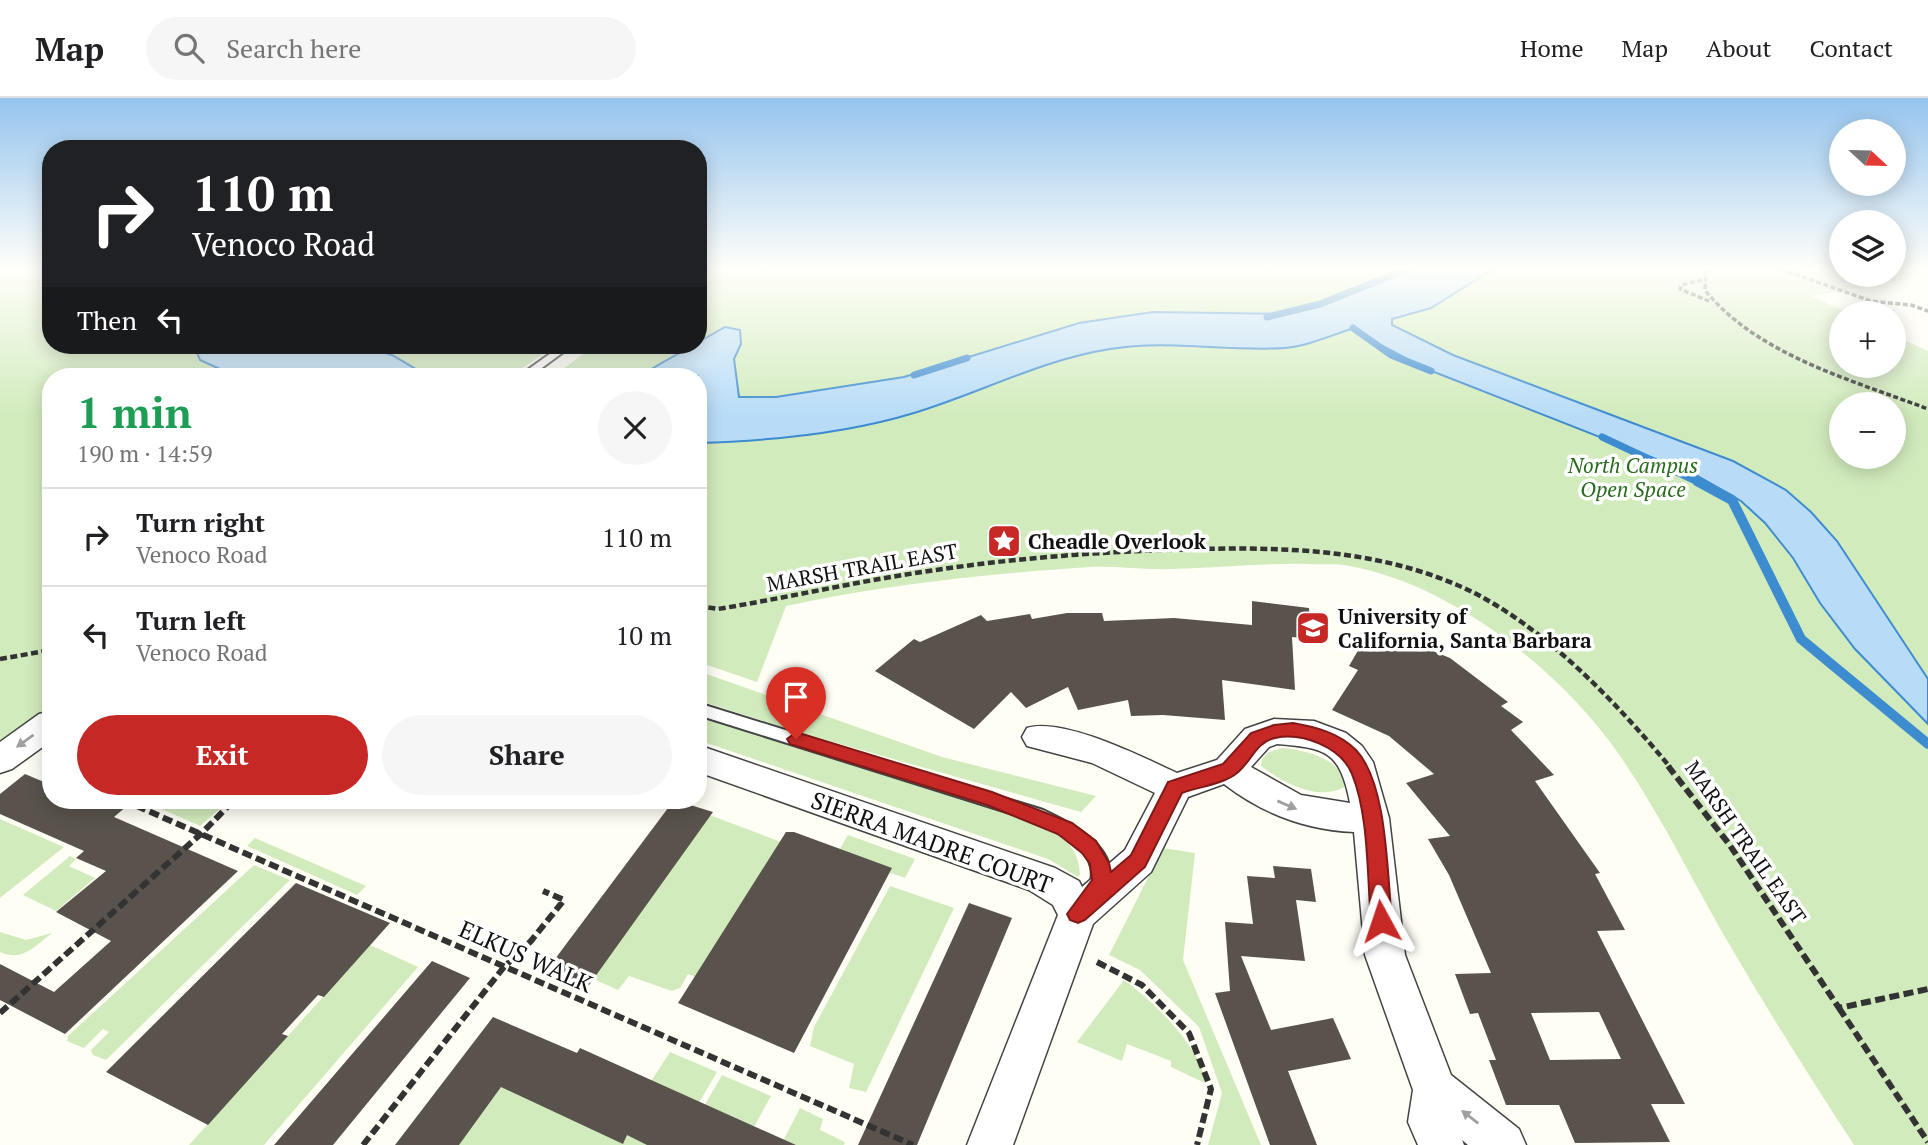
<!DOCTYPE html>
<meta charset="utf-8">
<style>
:root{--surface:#fff;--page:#f6f6f6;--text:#202124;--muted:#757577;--line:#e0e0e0;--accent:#c52825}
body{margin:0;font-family:"PT Serif",serif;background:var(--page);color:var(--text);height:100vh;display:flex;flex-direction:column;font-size:26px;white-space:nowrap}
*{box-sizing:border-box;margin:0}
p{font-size:23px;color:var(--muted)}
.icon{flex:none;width:38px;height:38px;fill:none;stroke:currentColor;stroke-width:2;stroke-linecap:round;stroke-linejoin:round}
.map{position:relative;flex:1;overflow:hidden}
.panel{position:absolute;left:42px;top:270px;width:665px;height:441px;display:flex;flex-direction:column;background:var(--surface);border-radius:28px;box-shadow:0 4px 18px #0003}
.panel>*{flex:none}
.banner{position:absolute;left:42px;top:42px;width:665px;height:214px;border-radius:28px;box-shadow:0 4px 18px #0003;background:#202124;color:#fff;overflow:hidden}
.needle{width:46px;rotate:112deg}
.buttons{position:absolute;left:1829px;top:21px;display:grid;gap:14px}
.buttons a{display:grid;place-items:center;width:77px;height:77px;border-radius:50%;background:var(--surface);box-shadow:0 4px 18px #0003;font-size:35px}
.pin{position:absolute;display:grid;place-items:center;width:60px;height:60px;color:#fff;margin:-72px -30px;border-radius:50% 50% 50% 0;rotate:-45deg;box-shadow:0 0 7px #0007}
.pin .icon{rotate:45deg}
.me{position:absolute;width:77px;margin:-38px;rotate:355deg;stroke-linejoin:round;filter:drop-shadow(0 0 5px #0008)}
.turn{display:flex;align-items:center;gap:24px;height:147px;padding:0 35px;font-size:32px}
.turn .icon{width:91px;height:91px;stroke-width:2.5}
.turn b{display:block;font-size:49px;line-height:60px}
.then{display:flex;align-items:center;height:66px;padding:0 35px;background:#0003;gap:14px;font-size:26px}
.round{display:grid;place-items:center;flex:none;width:74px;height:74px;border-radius:37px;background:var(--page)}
.overview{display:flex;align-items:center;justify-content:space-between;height:119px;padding:0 35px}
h1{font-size:42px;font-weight:600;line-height:52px;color:#1e9e55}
.action{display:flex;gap:14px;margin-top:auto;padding:14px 35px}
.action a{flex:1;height:80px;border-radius:42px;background:var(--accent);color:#fff;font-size:28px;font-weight:600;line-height:80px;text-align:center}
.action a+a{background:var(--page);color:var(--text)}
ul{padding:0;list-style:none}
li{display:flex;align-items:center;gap:21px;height:98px;padding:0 35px;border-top:2px solid var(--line)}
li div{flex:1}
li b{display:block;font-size:26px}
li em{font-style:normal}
header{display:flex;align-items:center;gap:42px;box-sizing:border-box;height:98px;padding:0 35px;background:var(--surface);border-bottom:2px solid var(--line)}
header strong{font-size:33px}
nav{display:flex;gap:38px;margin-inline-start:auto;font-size:24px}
.search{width:490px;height:63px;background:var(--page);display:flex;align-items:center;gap:18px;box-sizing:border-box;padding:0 24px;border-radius:38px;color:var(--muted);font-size:26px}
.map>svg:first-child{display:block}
.green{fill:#d2ebbd;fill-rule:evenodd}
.water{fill:#b8dcf7;stroke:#3e8cd0;stroke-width:2}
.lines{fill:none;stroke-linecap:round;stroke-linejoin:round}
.stream-far1{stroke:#3e8cd0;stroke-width:7}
.stream{stroke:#3e8cd0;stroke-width:10}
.building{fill:#5a534d;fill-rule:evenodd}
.service-casing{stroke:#444;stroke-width:4}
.minor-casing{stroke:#444;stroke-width:3}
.path-far2{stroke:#333;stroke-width:3.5;stroke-dasharray:5 2.5;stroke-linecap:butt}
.path-far1{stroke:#333;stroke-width:4.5;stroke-dasharray:7 3.5;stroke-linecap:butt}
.path{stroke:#333;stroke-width:6;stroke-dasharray:10 4.5;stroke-linecap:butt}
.service{fill:#fff;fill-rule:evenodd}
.minor{fill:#fff;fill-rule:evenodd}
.oneway{fill:#a0a0a0}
.route{fill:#c52825;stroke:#801a18;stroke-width:2}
.labels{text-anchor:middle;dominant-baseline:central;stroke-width:7;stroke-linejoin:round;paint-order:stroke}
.park-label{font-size:21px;font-style:italic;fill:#296b1e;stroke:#fff}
.poi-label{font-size:21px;font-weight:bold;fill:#111;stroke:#fff;text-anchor:start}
.street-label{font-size:21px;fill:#111;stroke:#fff}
.near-street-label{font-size:24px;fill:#111;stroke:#fff}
</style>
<header>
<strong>Map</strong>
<div class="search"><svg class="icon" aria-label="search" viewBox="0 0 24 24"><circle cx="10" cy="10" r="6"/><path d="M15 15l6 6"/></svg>Search here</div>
<nav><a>Home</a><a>Map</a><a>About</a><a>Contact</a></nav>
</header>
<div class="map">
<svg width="1928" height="1047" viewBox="0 0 1928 1047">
<rect width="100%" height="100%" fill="#fffef5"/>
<path class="green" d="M0 171H51V247H556L511 278H51V608L0 645Z
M698 171H1841V177H1894V171H1923L1902 182 1811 198 1847 215H1841V268H1894V237L1928 253V1047H1854C1813 984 1773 921 1735 856 1695 789 1662 718 1618 655 1560 572 1451 486 1349 468 1336 465 1322 467 1308 466 1263 465 1218 470 1172 471 1145 472 1117 468 1090 469 985 476 889 486 786 508L757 584 698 564V278H554L595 247H698ZM1841 306H1894V359H1841Z
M698 573 942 659 1096 698 1081 714 801 635 698 602Z
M698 618 1029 722C1056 734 1079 744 1080 777L1078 779 1048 761 698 642Z
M1282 650C1304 652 1344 660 1344 689 1318 704 1282 684 1261 668L1262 661 1269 654Z
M141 702H230L200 728Z
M707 716 789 747 704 882 688 876 680 890 672 893 629 878 618 892 591 880Z
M0 721 64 749 0 800Z
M848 737 915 761 905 780 837 756Z
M255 740 366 788 357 797 247 748Z
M1163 750 1195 755 1183 862 1261 1047H1208L1222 995 1199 929 1140 872 1109 857Z
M70 758 76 761 69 768 95 780 56 813 23 797Z
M254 767 290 782 106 962 93 957 91 952 109 934 103 931 84 950 67 943 68 938Z
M890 788 954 810 866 994 849 990 854 966 810 948 814 929Z
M0 834 26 842 52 835C34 849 22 864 0 854Z
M370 847 418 869 264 1047H189Z
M1124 882C1151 901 1203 951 1205 985L1171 969V963L1127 946 1122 963 1077 944Z
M670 954 717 974 694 1013 646 991Z
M510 971 667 1047H455Z
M722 977 771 998 749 1038 700 1015Z
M800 1010 823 1021 820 1032 845 1044 844 1047H781Z"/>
<path class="water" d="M1406 171H1493L1431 210 1392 221V227L1453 257 1733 363 1786 392 1811 414 1837 443 1928 581V626L1855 551 1820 505 1793 460 1765 425 1741 403 1694 376 1424 270 1351 231C1330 238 1307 248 1285 250 1227 254 1168 241 1110 251 1041 262 980 295 914 315 845 336 770 343 698 345V278H639L725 229 740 232 741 246 734 261 739 299H776L904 279 1079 225 1153 214 1280 216 1326 205Z
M194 247H359L392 257 421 274 440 278H235L200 262Z"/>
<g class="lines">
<path class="stream-far1" d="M1267 219 1320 206 1408 171
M1353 230 1391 257 1431 273
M914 277 967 260
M1602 339 1700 385"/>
<path class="stream" d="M1697 383 1732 402 1801 541 1928 646"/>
</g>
<path class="building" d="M1252 503 1309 510 1311 541 1292 539 1295 592 1222 582 1225 622 1163 617 1131 618 1128 602 1078 612 1068 589 1026 610 1011 594 974 631 875 573 914 541 920 544 981 517 987 523 1030 516 1032 521 1067 515H1102L1104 523 1174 520 1252 527Z
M1370 532 1381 537 1384 533 1450 560 1508 604 1501 608 1523 624 1511 632 1554 677 1535 683 1600 775 1595 776 1625 832 1597 833 1685 1006H1651L1670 1044 1575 1045 1559 1007H1506L1489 962H1496L1478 915 1470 916 1455 876 1491 875 1449 777 1428 741 1450 738 1406 685 1434 676 1389 638 1332 612 1358 572 1349 568ZM1599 914 1621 961 1550 962 1531 915Z
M25 676 51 687V702H134L114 719 238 773 65 936 0 902V866L54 894 111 843 56 814 106 773 76 760 84 753 0 716V696Z
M674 702 713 714 587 890 546 873Z
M786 734H794L892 770 794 955 678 905Z
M1273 768 1311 771 1316 804 1296 802 1305 863 1241 858 1271 932 1333 920 1351 961 1288 973 1317 1047H1270L1215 895 1230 893 1225 824 1253 826 1247 778 1275 780Z
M296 785 390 825 324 899 318 897 282 936 288 938 208 1027 106 974Z
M969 805 1012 820 917 1047H858Z
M432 863 470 880 333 1047H274Z
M493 919 577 955 580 950 796 1047H647L627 1037 623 1046 501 989 459 1047H395Z"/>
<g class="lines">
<g class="service-casing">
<path id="service" d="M562 247H573L531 278H519Z
M698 605 1043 712C1075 727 1126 753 1105 796L1099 799 1093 796C1088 788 1094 779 1091 769 1086 745 1052 732 1032 722L698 617Z"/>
</g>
<g class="minor-casing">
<path id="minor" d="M51 613V643L12 671 0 675V644L39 616Z
M1274 621 1314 623 1346 635 1362 648 1373 664 1389 720 1405 857 1451 977 1519 1031 1526 1047H1468L1462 1042 1464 1047H1418L1408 1024 1413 992 1365 857 1354 734C1306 732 1263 716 1224 686L1188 699 1151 774 1093 826 1013 1047H967L1058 817 1053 807 1029 792 698 674V647L1055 770 1079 783 1082 789 1125 752 1155 695 1092 665 1027 648 1022 639 1027 630C1063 619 1142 659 1177 675L1217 662 1245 631ZM1277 646C1326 650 1340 653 1350 705L1301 697 1251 669 1269 649Z"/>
</g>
<path class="path-far2" d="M1706 171 1705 192C1757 257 1852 282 1928 311
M1781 171 1871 203 1911 207 1928 213
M1702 182 1681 187 1680 191 1709 203"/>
<path class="path-far1" d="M698 508 718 511C791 499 863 482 936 472 1023 459 1112 453 1200 451 1290 449 1380 452 1464 490 1542 526 1616 604 1670 669
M0 561 51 552"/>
<path class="path" d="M1668 668 1729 746 1839 910 1928 891
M123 702 913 1047
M1097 864 1142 887 1189 935 1211 991 1197 1047
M1839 910 1928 1044
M0 915 202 735 234 702
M363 1047 504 869 531 843 564 802 543 793"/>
<use href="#service" class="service"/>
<use href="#minor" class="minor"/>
</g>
<defs><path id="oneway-solid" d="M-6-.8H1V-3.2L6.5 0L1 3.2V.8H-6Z" transform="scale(1.75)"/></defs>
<g class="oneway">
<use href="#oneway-solid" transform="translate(25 643) rotate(144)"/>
<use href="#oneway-solid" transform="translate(1287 707) rotate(23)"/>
<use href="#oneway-solid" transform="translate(1470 1019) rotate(-142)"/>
</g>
<linearGradient id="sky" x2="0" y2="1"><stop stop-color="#95c4ee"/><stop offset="0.54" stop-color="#fffffa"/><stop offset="1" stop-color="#fffffa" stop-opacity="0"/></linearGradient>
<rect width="1928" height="317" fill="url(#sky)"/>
<path class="route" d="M1293 625C1316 629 1339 635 1356 652 1388 686 1387 778 1392 823L1389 830 1381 833 1374 830 1371 823C1367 779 1369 717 1352 676 1341 649 1302 634 1275 640 1256 644 1251 664 1237 675 1224 686 1198 689 1182 695L1145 769 1085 822 1078 825 1070 822 1067 816 1092 782 1090 766 1082 755 1058 736 987 707 790 646 787 641 796 634 992 694 1072 725 1096 743 1109 765 1111 774 1131 757 1168 684 1223 666 1251 635 1274 627Z"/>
<defs>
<g id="sight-square" transform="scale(1.75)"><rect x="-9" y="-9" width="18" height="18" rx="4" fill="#c52825" stroke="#fff"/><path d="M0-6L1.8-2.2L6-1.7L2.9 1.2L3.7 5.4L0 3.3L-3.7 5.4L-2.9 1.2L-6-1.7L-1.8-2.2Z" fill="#fff"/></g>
<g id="university-square" transform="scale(1.75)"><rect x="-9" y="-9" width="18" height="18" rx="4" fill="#c52825" stroke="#fff"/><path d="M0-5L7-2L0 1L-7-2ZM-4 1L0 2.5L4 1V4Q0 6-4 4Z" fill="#fff"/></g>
</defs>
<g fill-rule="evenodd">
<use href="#sight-square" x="1004" y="443"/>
<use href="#university-square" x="1313" y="530"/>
</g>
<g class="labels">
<g class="park-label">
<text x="1633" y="367">North Campus<tspan x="1633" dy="24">Open Space</tspan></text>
</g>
<g class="poi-label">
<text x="1028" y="443">Cheadle Overlook</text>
<text x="1338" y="518">University of<tspan x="1338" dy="24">California, Santa Barbara</tspan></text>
</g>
<g class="street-label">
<text transform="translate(862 469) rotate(-10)">MARSH TRAIL EAST</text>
<text transform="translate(1746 744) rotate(55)">MARSH TRAIL EAST</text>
</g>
<g class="near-street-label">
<text transform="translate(932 744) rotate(20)">SIERRA MADRE COURT</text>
<text transform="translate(526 858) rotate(24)">ELKUS WALK</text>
</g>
</g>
</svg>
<div class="buttons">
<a><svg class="needle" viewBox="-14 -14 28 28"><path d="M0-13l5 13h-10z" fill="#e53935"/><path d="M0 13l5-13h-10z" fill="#757577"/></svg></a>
<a><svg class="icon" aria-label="layers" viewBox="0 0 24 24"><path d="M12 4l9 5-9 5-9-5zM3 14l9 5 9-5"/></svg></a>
<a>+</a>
<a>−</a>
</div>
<div class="pin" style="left:796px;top:641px;background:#d93025"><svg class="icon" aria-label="arrive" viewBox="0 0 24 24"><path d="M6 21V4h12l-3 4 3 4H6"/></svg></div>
<svg class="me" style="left:1381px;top:823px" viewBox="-20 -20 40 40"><path d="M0-17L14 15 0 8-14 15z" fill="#c52825" stroke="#fff" stroke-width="4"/></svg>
<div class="banner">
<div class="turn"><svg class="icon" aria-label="right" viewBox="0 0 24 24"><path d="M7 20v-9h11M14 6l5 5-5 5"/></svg><div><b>110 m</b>Venoco Road</div></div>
<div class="then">Then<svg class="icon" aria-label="left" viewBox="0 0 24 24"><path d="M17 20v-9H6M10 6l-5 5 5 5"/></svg></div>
</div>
<section class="panel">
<div class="overview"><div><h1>1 min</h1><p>190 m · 14:59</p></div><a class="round"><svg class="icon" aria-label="close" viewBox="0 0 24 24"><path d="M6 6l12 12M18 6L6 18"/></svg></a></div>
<ul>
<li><svg class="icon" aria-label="right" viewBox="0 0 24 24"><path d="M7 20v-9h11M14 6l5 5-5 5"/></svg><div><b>Turn right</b><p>Venoco Road</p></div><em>110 m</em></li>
<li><svg class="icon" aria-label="left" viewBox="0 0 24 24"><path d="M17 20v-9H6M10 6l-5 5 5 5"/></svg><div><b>Turn left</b><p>Venoco Road</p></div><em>10 m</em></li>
</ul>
<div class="action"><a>Exit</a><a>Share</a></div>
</section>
</div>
